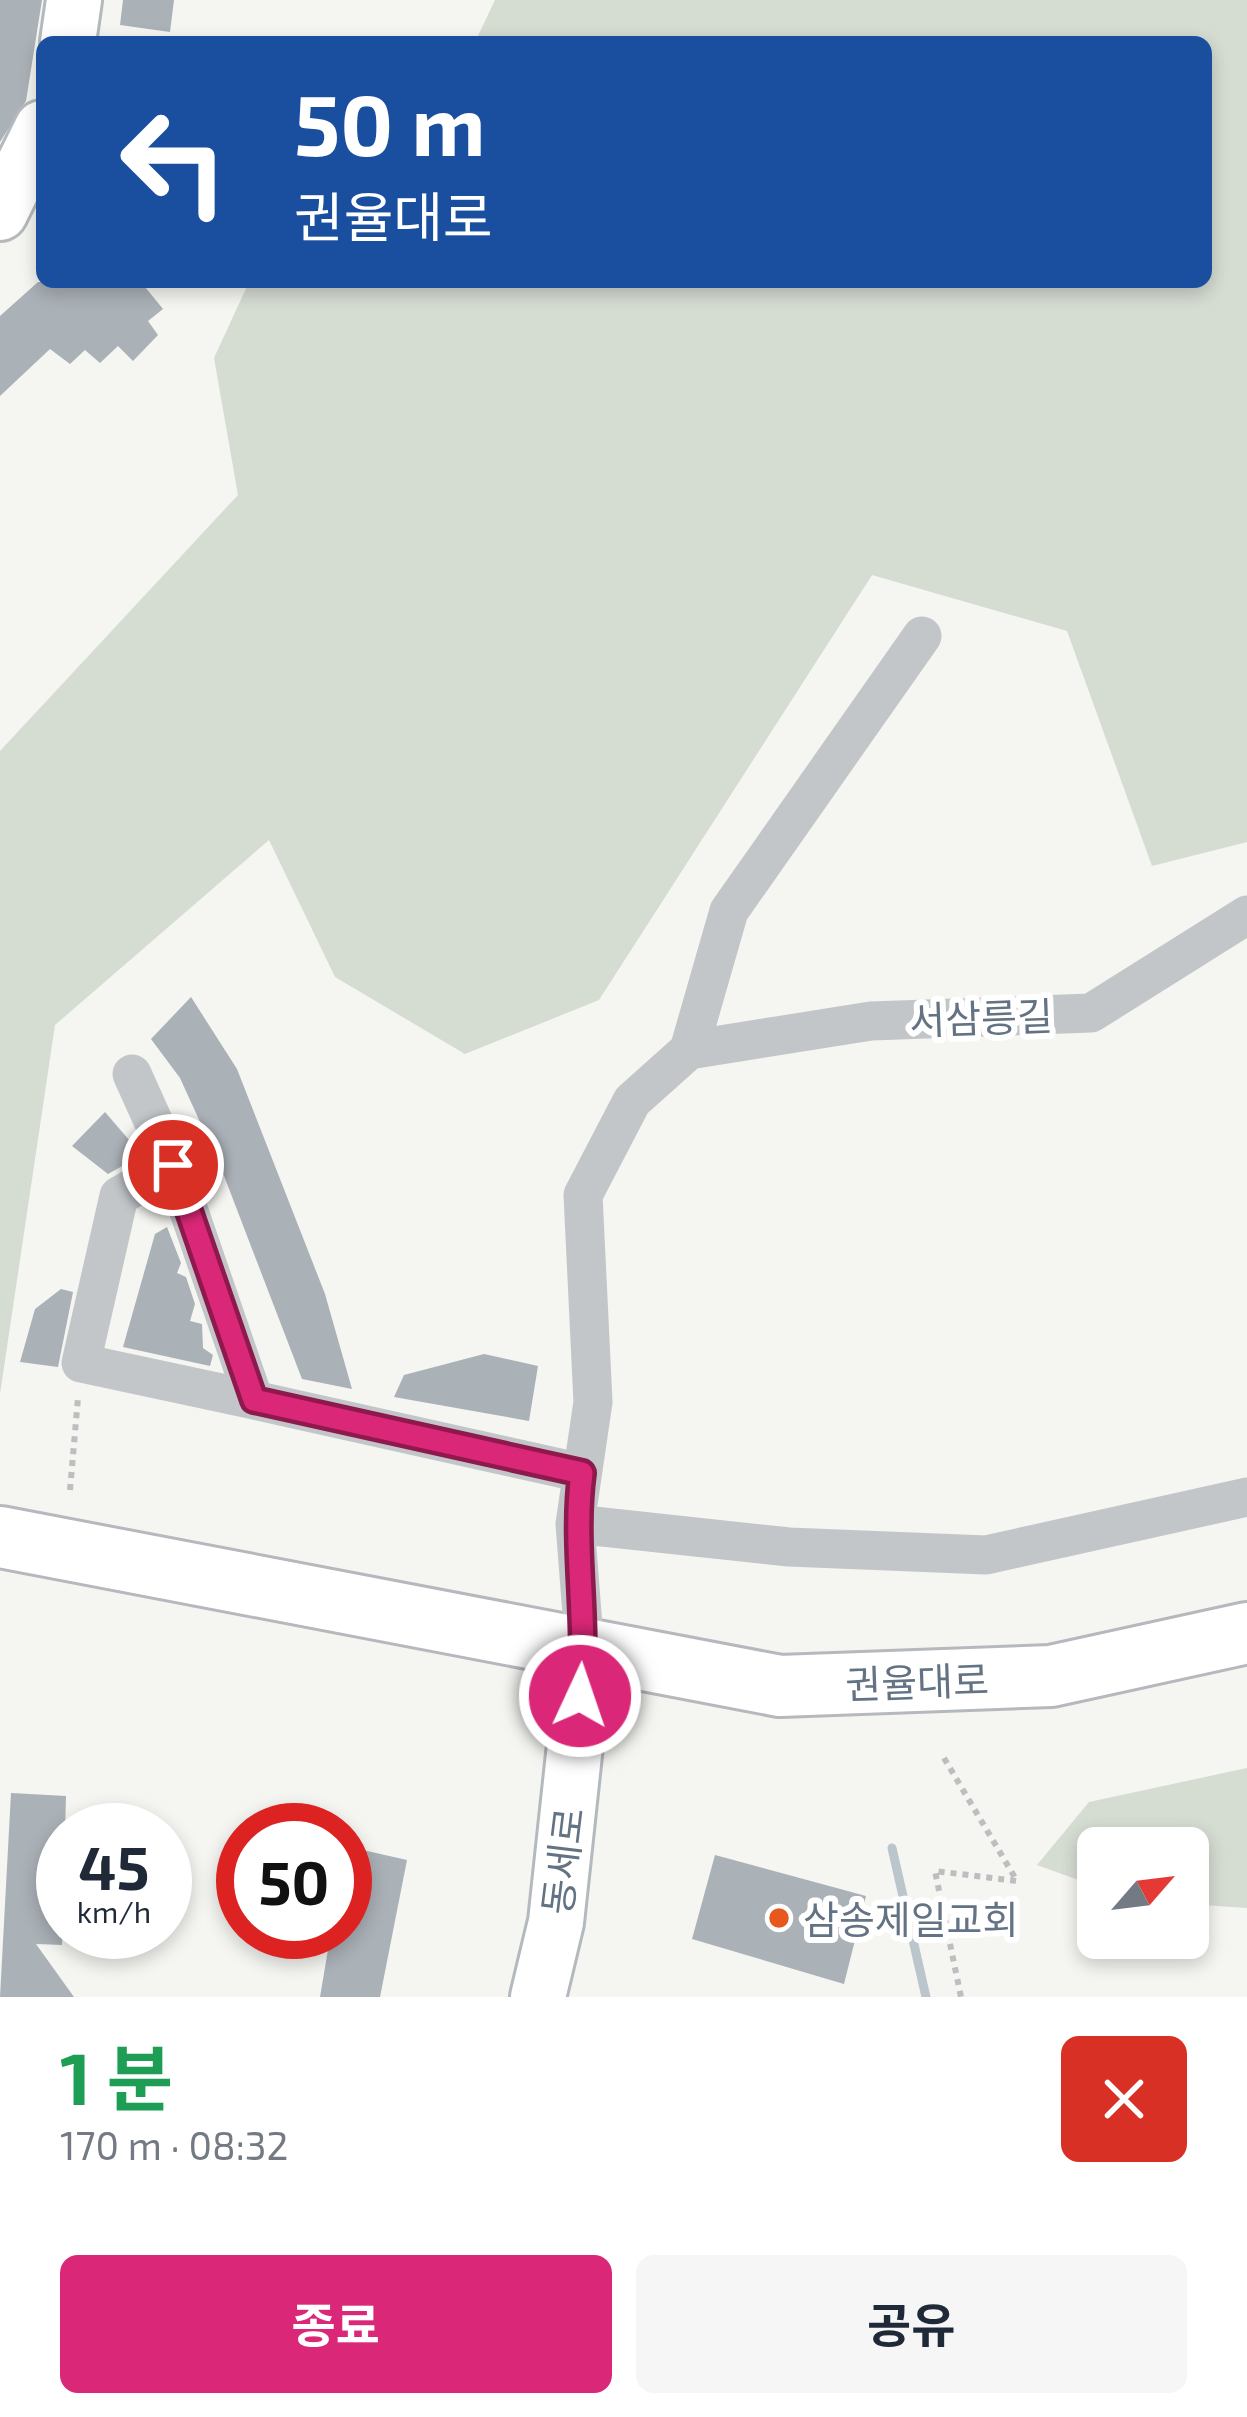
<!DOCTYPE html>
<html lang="ko">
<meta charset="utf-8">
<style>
:root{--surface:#fff;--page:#f6f6f7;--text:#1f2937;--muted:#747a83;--accent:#db2777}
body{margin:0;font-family:"Exo 2","Noto Sans KR",sans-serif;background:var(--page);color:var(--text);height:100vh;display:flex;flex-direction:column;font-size:45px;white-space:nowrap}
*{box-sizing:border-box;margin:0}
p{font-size:39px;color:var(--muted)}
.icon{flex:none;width:66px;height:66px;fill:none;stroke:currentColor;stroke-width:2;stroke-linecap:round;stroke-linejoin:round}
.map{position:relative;height:1997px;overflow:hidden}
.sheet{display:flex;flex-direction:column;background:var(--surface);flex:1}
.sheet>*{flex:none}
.guide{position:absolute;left:36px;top:36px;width:1176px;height:252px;border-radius:18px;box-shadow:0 6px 18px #0003;background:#1a4fa0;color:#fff;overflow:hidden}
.needle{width:78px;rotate:62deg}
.tools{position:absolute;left:1077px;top:1827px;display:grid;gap:24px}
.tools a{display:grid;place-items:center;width:132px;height:132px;border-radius:18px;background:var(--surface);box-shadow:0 6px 18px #0003;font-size:60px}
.speed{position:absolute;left:36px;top:1803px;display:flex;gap:24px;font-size:60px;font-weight:700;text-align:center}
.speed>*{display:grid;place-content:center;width:156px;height:156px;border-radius:50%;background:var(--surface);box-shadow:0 6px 18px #0003;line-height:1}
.speed small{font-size:30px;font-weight:400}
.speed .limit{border:18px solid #d22;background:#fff;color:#111}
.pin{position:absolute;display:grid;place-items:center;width:102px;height:102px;color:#fff;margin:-51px;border:6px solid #fff;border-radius:50%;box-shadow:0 3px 12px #0007}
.me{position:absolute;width:132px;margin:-66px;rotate:3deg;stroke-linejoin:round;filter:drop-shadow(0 0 9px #0008)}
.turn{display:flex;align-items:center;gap:42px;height:252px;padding:0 60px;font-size:54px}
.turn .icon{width:156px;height:156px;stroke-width:2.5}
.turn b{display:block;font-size:84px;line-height:102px}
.round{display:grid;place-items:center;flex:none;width:126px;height:126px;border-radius:18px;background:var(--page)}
.summary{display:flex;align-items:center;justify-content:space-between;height:204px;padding:0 60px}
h1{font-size:72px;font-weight:700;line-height:90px;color:#1e9e55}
.cta{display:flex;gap:24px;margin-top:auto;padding:24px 60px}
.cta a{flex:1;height:138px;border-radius:18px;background:var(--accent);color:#fff;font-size:48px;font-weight:700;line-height:138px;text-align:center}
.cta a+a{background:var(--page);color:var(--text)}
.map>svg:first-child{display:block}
.green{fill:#d5dcd2}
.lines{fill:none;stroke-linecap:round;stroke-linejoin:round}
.stream{stroke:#bbc6cc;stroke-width:9}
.building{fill:#aab1b7}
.secondary-casing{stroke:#b4b9be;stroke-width:60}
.primary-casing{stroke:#b5b9bd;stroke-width:66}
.path{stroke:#bcbec0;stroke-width:6;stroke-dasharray:6 6;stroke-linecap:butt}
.street{stroke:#c2c6c9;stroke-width:39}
.secondary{stroke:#fff;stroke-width:54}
.primary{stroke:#fff;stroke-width:60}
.route-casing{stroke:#8e194d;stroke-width:30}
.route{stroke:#db2777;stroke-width:21}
.poi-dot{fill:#e7581f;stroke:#fff;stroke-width:4.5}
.labels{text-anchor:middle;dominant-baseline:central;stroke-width:12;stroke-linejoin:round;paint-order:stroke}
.street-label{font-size:39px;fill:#637383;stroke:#fff}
.poi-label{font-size:39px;fill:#637383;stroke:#fff;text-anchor:start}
</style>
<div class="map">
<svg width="1247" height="1997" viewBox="0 0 1247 1997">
<rect width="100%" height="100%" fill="#f5f5f1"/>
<path class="green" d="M495 0H1247V842L1152 866 1067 631 872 575 599 1000 465 1054 335 977 269 840 55 1025 0 1394V751L238 495 214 358 249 282H1206V42H475Z
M1247 1768V1908L1188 1904V1848H1098V1887L1037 1865 1089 1802Z"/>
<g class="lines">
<path class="stream" d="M892 1848 926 1997"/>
</g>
<path class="building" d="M0 0H42L26 101 0 142Z
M123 0H174L170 32 120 25Z
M38 282H141L163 309 148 321 158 335 133 361 118 346 100 363 85 350 70 364 50 349 0 396V316Z
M191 997 237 1069 325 1294 352 1389 302 1379 221 1168 180 1078 151 1039Z
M105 1112 142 1155 108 1174 72 1146Z
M167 1227 181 1263 177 1273 186 1277 195 1304 190 1321 202 1324 203 1348 213 1355 210 1366 123 1347 155 1234Z
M61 1289 73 1292 58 1367 20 1362 35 1309Z
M484 1354 538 1366 529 1421 394 1397 404 1375Z
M11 1793 66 1796 62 1945 36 1944 74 1997H0Z
M345 1846 407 1860 380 1997H320L331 1932H345Z
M715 1855 866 1896 844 1984 692 1939Z"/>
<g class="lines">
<g class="secondary-casing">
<path id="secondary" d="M68 42 74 0
M0 213 42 128
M538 1997 556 1922 585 1652"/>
</g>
<g class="primary-casing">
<path id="primary" d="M0 1537 780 1686 1051 1676 1247 1633"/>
</g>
<path class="path" d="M70 1490 78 1398
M944 1758 1017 1881 935 1871 961 1997"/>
<path class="street" d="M689 1050 729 911 922 636
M132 1074 173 1165 254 1400 582 1473
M173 1165 119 1196 81 1363 254 1400
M575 1524 789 1547 986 1555 1247 1497
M585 1652 575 1524 593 1402 583 1195 632 1101 689 1050 871 1021 1091 1013 1247 915"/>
<use href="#secondary" class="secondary"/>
<use href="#primary" class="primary"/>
</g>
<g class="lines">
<g class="route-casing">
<path id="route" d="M173 1165 254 1400 582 1473C572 1548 589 1621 580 1696"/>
</g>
<use href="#route" class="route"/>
</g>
<circle class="poi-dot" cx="779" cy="1918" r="12"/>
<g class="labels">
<g class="street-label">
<text transform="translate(981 1017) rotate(-2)">서삼릉길</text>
<text transform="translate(917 1681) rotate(-2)">권율대로</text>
<text transform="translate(562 1861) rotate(-83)">동세로</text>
</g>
<g class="poi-label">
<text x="803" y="1918">삼송제일교회</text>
</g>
</g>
</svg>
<div class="tools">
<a><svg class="needle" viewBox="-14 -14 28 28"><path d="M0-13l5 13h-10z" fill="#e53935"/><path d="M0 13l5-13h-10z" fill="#747a83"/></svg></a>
</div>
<div class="speed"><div>45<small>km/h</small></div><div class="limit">50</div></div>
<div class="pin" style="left:173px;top:1165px;background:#d93025"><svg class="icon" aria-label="arrive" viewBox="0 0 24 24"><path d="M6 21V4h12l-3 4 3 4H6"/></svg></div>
<svg class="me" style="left:580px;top:1696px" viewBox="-20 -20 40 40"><circle r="17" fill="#db2777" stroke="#fff" stroke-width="3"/><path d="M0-11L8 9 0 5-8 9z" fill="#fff"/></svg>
<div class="guide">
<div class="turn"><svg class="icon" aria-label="left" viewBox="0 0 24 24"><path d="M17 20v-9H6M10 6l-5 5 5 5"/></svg><div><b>50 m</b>권율대로</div></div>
</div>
</div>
<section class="sheet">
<div class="summary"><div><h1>1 분</h1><p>170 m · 08:32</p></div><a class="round" style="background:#d93025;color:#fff"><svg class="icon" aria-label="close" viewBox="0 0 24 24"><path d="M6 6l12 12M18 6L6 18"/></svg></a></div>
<div class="cta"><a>종료</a><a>공유</a></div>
</section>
